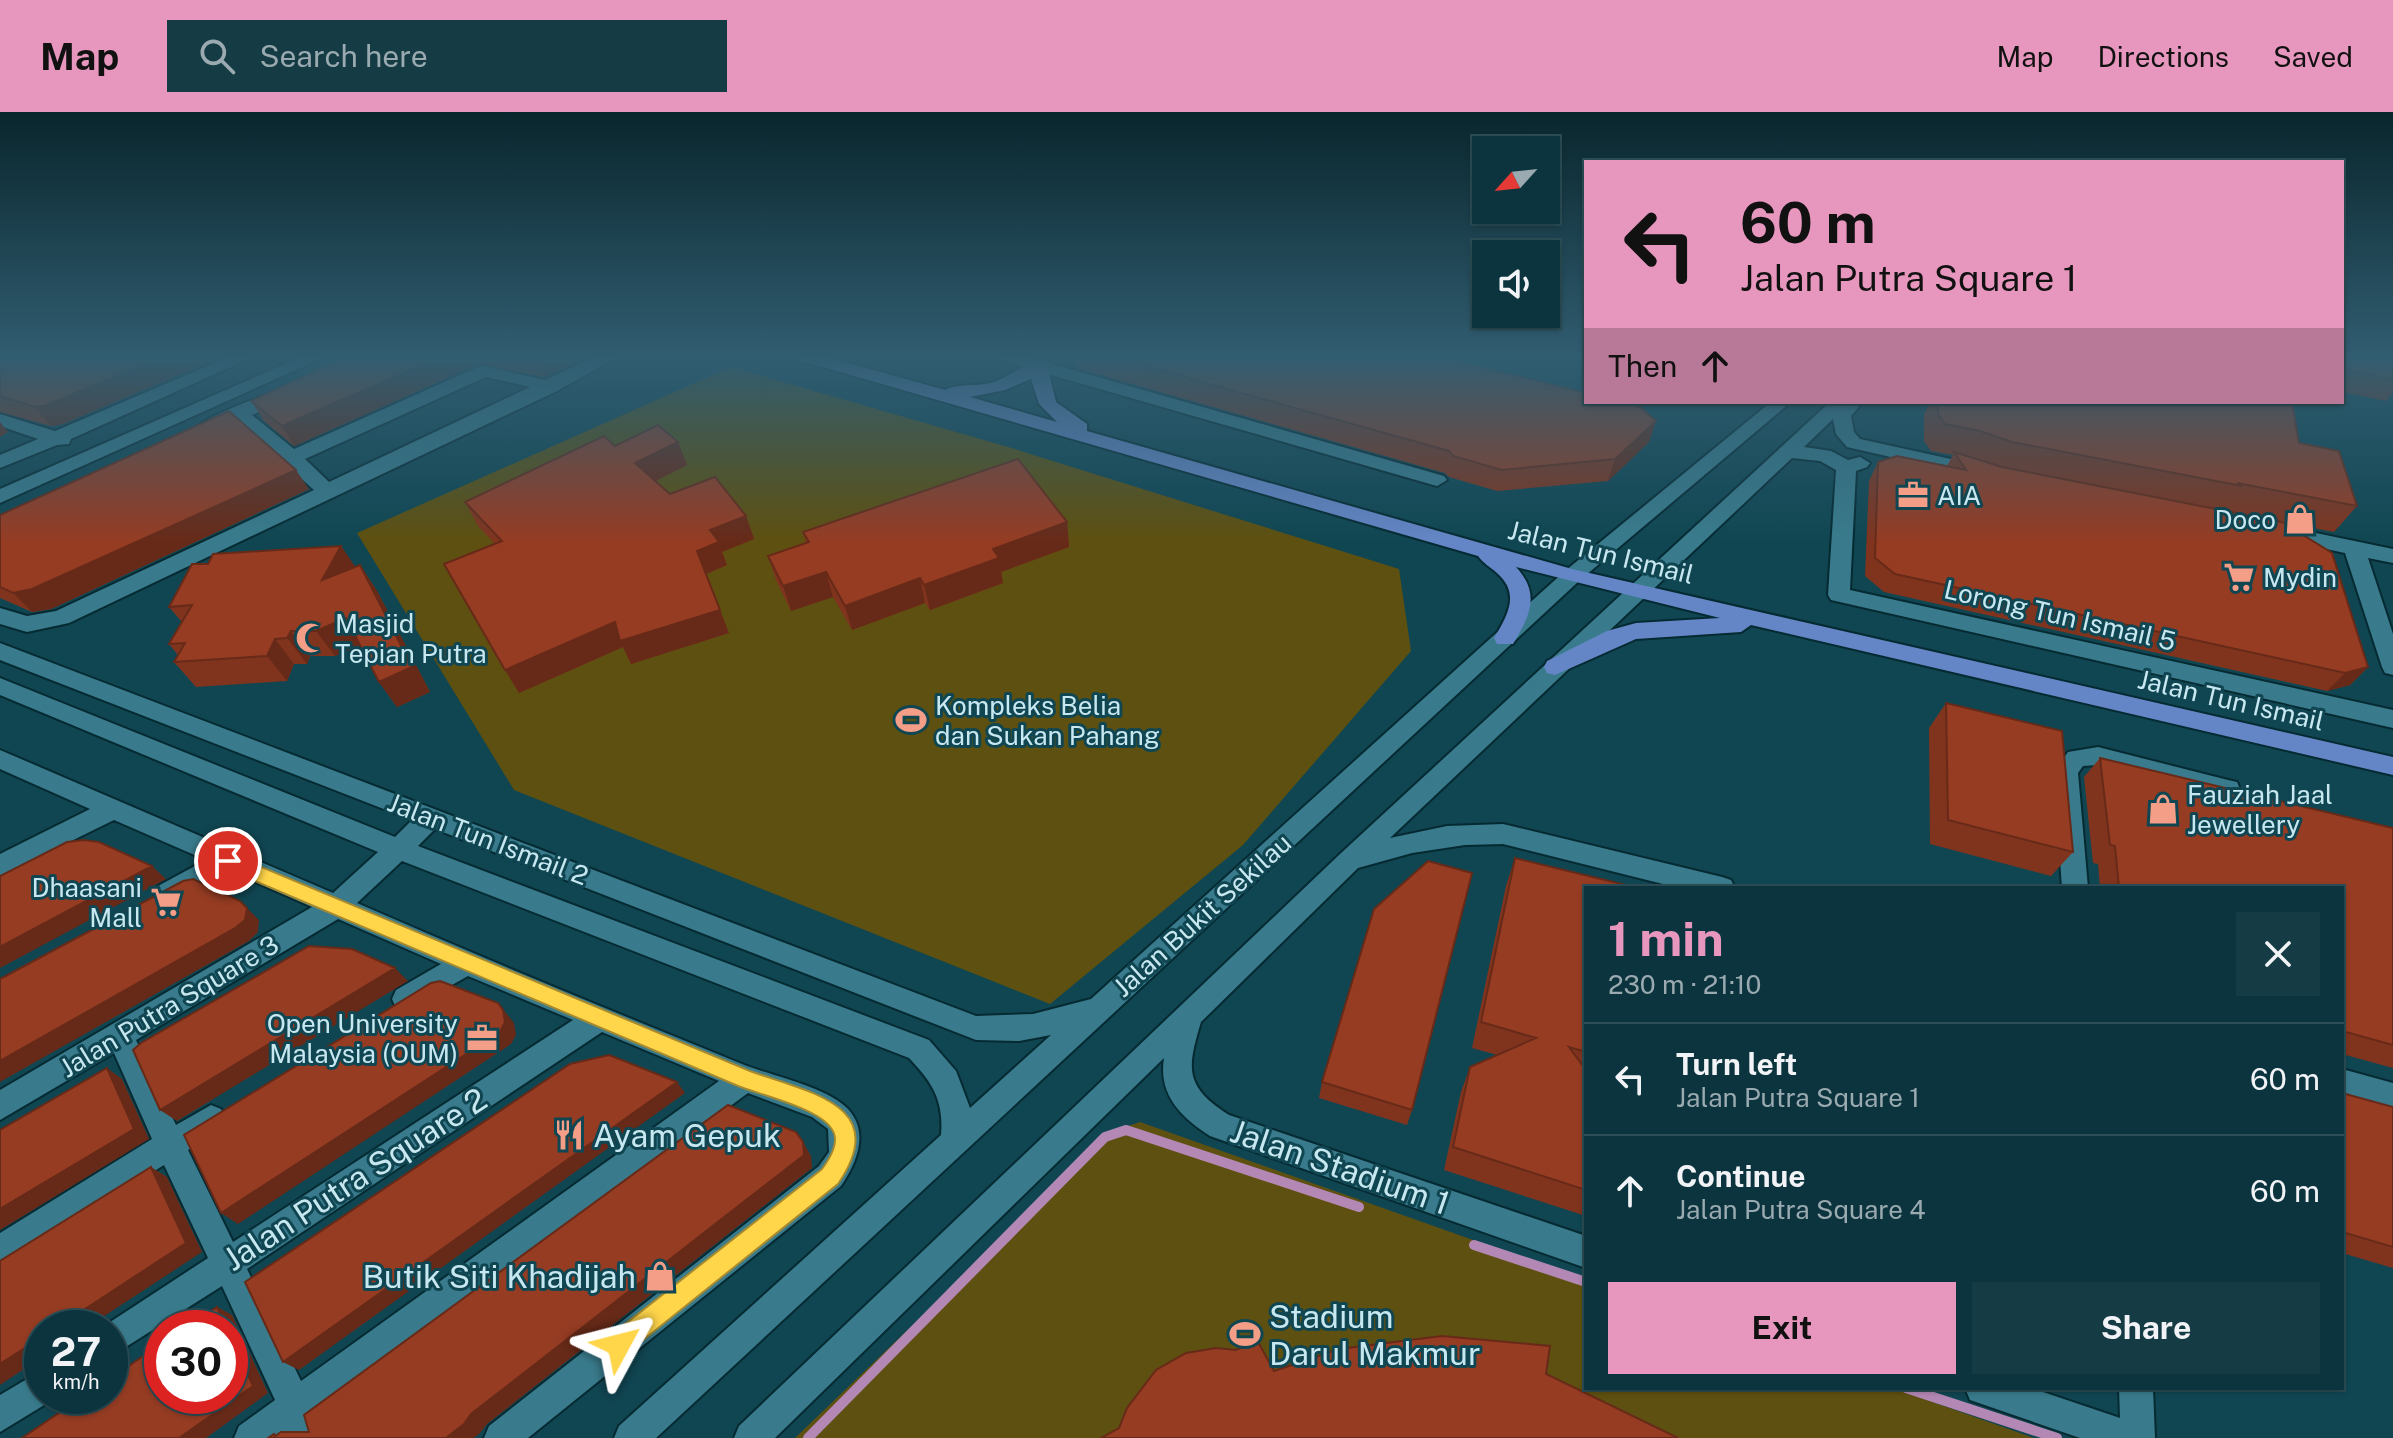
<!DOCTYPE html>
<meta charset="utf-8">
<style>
:root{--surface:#0c343e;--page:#153c45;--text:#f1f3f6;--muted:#9aaab0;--line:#2c4f58;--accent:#e797bd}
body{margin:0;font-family:"Public Sans",sans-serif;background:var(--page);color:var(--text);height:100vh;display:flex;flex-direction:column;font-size:30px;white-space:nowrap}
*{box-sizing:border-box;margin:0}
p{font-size:26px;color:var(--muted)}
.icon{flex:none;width:44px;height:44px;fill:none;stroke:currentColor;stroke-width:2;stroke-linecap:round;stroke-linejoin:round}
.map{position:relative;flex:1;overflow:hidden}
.sheet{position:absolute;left:1584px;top:774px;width:760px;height:504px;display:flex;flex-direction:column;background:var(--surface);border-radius:0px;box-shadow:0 2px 6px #0004,0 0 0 2px var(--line)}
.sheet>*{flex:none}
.banner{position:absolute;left:1584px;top:48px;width:760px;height:244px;border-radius:0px;box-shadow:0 2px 6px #0004,0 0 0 2px var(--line);background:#e797bd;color:#111;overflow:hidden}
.needle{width:52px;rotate:243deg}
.fabs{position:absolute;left:1472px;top:24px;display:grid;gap:16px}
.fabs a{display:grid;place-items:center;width:88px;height:88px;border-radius:0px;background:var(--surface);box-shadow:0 2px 6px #0004,0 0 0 2px var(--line);font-size:40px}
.speed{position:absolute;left:24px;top:1198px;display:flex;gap:16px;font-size:40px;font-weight:700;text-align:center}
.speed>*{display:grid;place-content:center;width:104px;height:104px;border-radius:50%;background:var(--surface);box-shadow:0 2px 6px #0004,0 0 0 2px var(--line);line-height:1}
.speed small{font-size:20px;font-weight:400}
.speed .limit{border:12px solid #d22;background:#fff;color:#111}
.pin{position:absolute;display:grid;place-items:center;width:68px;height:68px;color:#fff;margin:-34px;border:4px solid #fff;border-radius:50%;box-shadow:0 2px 8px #0007}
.me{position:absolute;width:88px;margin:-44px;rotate:52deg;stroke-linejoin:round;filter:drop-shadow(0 0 6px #0008)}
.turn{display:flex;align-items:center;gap:28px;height:168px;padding:0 24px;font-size:36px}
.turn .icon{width:104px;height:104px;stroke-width:2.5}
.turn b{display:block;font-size:56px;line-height:68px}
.then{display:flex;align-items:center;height:76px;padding:0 24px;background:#0003;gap:16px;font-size:30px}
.round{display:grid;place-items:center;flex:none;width:84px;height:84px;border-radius:0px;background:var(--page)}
.head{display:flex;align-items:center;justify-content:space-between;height:136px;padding:0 24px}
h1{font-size:48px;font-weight:700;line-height:60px;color:var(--accent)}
.action{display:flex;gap:16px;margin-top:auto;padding:16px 24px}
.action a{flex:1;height:92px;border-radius:0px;background:var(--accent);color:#111;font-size:32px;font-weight:700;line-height:92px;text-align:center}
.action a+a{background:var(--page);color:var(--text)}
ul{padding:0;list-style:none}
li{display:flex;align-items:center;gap:24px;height:112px;padding:0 24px;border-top:2px solid var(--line)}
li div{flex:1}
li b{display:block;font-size:30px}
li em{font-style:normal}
header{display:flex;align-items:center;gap:48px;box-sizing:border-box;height:112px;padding:0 40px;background:var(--accent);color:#111}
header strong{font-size:38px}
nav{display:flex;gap:44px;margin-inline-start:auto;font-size:28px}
.search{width:560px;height:72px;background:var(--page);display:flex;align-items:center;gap:20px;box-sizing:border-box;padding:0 28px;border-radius:0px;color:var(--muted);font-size:30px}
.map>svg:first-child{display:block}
.green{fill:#5e5010}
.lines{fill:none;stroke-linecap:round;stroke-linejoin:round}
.stream{stroke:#b488b4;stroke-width:10}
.minor-casing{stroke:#052a32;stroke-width:4}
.major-casing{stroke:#052a32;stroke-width:4}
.minor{fill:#397b8c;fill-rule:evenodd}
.major{fill:#6486c6;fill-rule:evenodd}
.wall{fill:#80341e}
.shaded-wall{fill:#682a18}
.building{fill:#953c23;stroke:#682a18;stroke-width:2}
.route{fill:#ffd54a;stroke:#a68a30;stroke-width:2}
.labels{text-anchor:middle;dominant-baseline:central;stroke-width:6;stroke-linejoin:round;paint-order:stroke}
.poi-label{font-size:26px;fill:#c8e8f1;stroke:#104652;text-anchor:start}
.street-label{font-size:26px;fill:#c8e8f1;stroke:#104652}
.near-poi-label{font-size:32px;fill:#c8e8f1;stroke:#104652;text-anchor:start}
.near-street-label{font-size:32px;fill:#c8e8f1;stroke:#104652}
</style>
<header>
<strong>Map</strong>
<div class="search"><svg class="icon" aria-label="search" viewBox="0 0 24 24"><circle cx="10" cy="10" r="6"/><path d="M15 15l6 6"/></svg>Search here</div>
<nav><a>Map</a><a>Directions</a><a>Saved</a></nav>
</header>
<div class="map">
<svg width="2393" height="1326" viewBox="0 0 2393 1326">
<rect width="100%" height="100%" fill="#104652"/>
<path class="green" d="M731 255 1008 335 1399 457 1411 539 1243 733 1050 892 514 678 357 421Z
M1140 1010 1586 1168V1276H1893L2034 1326H795L1116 1018Z"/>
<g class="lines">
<path class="stream" d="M1474 1133 1586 1170
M1906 1276 2057 1326
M808 1326 1105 1025 1126 1018 1359 1095"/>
<g class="minor-casing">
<path id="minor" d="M231 244H255L71 327 69 332 57 333 0 356V343L38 327 0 314V302L55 319Z
M303 244H327L0 391V377Z
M597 244H620L557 279 69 511 27 520 0 512V496L27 504 56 499 314 378 237 309 205 322 196 316C205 305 279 275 292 278L295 282 292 286 252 303 294 337 478 255 484 254 545 268ZM486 265 530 275 329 370 305 347Z
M996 244H1024L1444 364 1447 368 1437 374 1430 372 999 248Z
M1771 290H1791L1579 469 656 1326H614L619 1314 941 1023C944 988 932 970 909 946L402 749 357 791C485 847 614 900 742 952 772 964 827 975 848 997 870 1021 856 1052 841 1074L528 1326H484L489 1314 819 1054 829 1040 828 1017 812 1005 748 981 315 1300 327 1326H293L289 1319 279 1326H234L239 1314 275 1288 222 1174 110 1245V1216H101L208 1146 164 1053 0 1155V1121L152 1027 114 941 0 1008V978L312 795 231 759 176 790 167 793 158 790 154 782 158 774 206 748 114 708 0 764V742L90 697 0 657V638L333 781 378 740 0 583V566L395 725 412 708 0 548V531L976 904 1033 902 1091 887 1565 459ZM435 717 976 928 1019 929 1051 923 970 996 956 959 929 928 418 734ZM338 807 441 852 396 878 392 887 396 896 406 899 468 864 573 908 233 1130 188 1038 221 1017 226 1007 221 997 211 993 176 1013 136 928ZM602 920 719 969 301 1269 247 1157Z
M1830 290H1863L1851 304 1854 320 1860 327 1978 353 1988 359 1978 365 1847 335 1836 322 1833 307 1804 335 1831 339 1848 348 1860 345 1870 351 1867 355 1856 359 1850 478 2393 598V616L1831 488 1828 483 1836 358 1820 349 1792 346 1390 726 1447 714 1503 712 1722 765 1731 768 1735 776H1679L1503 732 1465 733 1412 741 1358 756 1201 910C1187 957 1184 974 1229 1003L1586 1124V1156L1210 1024C1181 1005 1158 983 1164 946L775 1326H734L739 1314 1339 743Z
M2277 413 2393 437V451L2368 446 2393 522V563L2385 561 2382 555 2345 441 2270 425 2267 420 2270 415Z
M2098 635 2228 668 2237 670 2240 677 2237 684 2228 686 2098 653 2083 654 2078 661 2088 776H2062L2054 660 2068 640Z
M2342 957 2393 971V997L2342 983Z
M42 1258V1284H55L54 1287 0 1320V1283Z
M1965 1276H2031L2120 1306 2119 1276H2153L2155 1326H2080L1970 1288Z"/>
</g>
<g class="major-casing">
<path id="major" d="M796 244H824L945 278C958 271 979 275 994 270 1010 265 1030 246 1046 250L1056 290 1087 312V319L1572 457 2393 645V663L1751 513 1741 520 1636 527 1555 563 1547 561 1544 555 1547 549 1607 519 1636 511 1720 506 1516 455C1541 482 1530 504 1513 532H1497L1494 526C1507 504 1521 482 1497 461 1490 455 1483 451 1478 444L799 248ZM1031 267 1039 292 1057 310 970 285 1005 278Z"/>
</g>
<use href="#minor" class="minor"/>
<use href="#major" class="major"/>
</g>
<path class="wall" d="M0 244 63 312 51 314 0 300Z
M347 244H586V246L544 265 478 252 294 334 264 309 251 289Z
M1073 244H1435L1656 309 1649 330 1608 369 1497 379 1449 365 1445 361 1080 257 1074 248Z
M2342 244H2393V280L2386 289 2342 280Z
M1930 290H2292L2299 331 2357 394 2334 420 2282 410 2368 555 2350 573 2327 579 1884 480 1865 464 1869 369 1878 350 1947 354 1953 343 1931 339 1924 329V302Z
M678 330 687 353 655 369 670 382 746 404 754 427 722 440 727 453 706 462 729 521 631 552 623 535 519 581 495 432 478 414 465 390 615 334Z
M309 377 51 497 32 500 0 486V403Z
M1067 410 1069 435 1001 460 1003 471 930 498 925 491 852 518 833 485 791 499 776 468 768 444 806 431 803 420Z
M341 434 355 455 360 453 377 479 430 580 397 595 379 570 360 533 335 544H310L307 552H294L287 569 196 575 174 550 178 543 169 532 182 510 169 495 208 452Z
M1946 591 2073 740 2051 764 1930 732 1929 616Z
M2100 646 2393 716V956L2342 942V776H2100L2098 752 2093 751 2084 665Z
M1515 746 1586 776V1104L1444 1058 1461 980 1470 955 1497 943 1472 936 1506 774Z
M1322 970 1412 998 1407 1013 1319 986Z
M2342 981 2393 995V1156L2342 1141Z"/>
<path class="shaded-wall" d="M164 244H223L63 312 51 314 35 295Z
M442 244H474L478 252 294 334 282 314Z
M539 244H586V246L544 265 536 245Z
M1656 309 1649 330 1608 369 1615 347Z
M0 310 8 320 0 325Z
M678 330 687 353 644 375 635 351Z
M296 358 309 377 51 497 32 500 13 481Z
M746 404 754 427 722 440 727 453 706 462 729 521 631 552 623 535 519 581 505 558 697 439 710 418Z
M1067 410 1069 435 1001 460 1003 471 930 498 924 473 993 437Z
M341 434 358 459 322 468Z
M360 453 377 479 430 580 397 595 379 570Z
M826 460 833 485 791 499 783 474Z
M920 466 925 491 852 518 845 494Z
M346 506 364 532 335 544 316 519Z
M291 519 310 544 307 552 287 526Z
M275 527 294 552 287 569 267 544Z
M2368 555 2350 573 2327 579 2345 561Z
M152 754 166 767 0 856V835Z
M240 789 259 808 258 820 249 829 0 970V949Z
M395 856 408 869 177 1009 160 998Z
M498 891 514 911 516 923 511 932 238 1112 221 1101Z
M107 956 122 967 149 1027 0 1118V1097Z
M677 970 685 981 299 1258 283 1250Z
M803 1030 811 1044 812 1056 487 1312 480 1321 474 1326H446L471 1302Z
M151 1055 167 1065 202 1140 86 1216H56Z
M217 1195 232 1203 268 1281 206 1326H179L230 1224V1216H226Z
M42 1225V1245L0 1273V1252Z"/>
<path class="building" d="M0 244H164L47 293 35 295 0 284Z
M347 244H442L282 314 251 289Z
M1109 244H1435L1586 281V290H1621L1640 295 1656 309 1615 347 1502 358 1453 344 1449 339Z
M2342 244H2393V268L2342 258Z
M1938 290H2292L2299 331 2339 339 2357 394 2237 371 2242 374 2012 330 1980 319 1945 312 1938 302Z
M229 299 296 358 32 477 13 481 0 475V403Z
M658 313 678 330 635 351 670 382 715 365 746 404 710 418 719 430 697 439 720 498 620 529 615 510 505 558 444 452 502 429 465 390 604 324 615 334Z
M1954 340 2002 355 2282 410 2332 441 2368 555 2345 561 1895 462 1875 446 1878 350 1897 344 1966 358Z
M1018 347 1067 410 993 437 999 446 924 473 920 466 845 494 826 460 783 474 768 444 809 430 803 420Z
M341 434 322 468 360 453 412 555 379 570 346 506 316 519H291L287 526 275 527 267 544 174 550 185 531 169 532 192 493 169 495 192 452H208L213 442Z
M1946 591 2062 619 2073 740 1948 708Z
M2100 646 2393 716V933L2342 919V776H2119L2115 734 2110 733Z
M83 728 99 730 152 754 0 835V764L67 730Z
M1515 746 1638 776H1586V940L1569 935 1586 958V1078L1453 1035 1470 955 1536 926 1481 910Z
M1428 749 1472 761 1412 998 1322 970 1374 797Z
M193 767 240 789 247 796 245 808 235 816 0 949V867L183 769Z
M309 834 352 837 395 856 160 998 133 938 141 931Z
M440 869 498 891 503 898 505 910 500 920 221 1101 184 1023 431 871Z
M609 943 677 970 283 1250 245 1170 570 952Z
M107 956 134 1017 0 1097V1018Z
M2342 981 2393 995V1135L2342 1120Z
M728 993 796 1020 803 1030 804 1043 471 1302 464 1312 446 1326H268L274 1322 275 1324 281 1320H309L304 1303Z
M151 1055 186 1131 56 1216H42V1225L0 1252V1149Z
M217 1195 226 1216H185Z
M230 1224 253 1274 179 1326H22L84 1284H110V1267L162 1231V1284H230Z
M1442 1224 1550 1234 1546 1262 1678 1326H1101L1119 1316 1127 1296 1156 1258 1186 1241 1216 1236 1236 1238 1257 1228 1274 1259 1339 1237Z"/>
<linearGradient id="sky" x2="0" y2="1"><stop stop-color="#09262d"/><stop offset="0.57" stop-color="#315d71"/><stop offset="1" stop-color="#315d71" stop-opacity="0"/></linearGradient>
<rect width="2393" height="430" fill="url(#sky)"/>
<path class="route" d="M228 741 750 959C808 980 893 993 838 1072L627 1241 619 1245 610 1241 606 1233 610 1224 822 1057C830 1046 841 1029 831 1016 817 996 761 983 738 974L222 755 219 749 222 743Z"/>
<defs>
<g id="office-bare" transform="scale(2.4)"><path d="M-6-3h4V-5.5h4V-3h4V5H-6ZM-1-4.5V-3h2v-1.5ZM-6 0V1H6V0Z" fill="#f49e87" stroke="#104652" stroke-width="2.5" paint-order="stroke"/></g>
<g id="shop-bare" transform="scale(2.4)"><path d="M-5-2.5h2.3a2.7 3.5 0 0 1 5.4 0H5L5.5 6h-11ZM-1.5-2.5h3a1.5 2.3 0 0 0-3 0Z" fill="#f49e87" stroke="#104652" stroke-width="2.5" paint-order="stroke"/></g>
<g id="supermarket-bare" transform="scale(2.4)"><path d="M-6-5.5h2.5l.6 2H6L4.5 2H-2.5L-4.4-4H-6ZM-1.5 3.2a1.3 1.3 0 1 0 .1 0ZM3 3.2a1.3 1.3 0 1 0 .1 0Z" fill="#f49e87" stroke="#104652" stroke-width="2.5" paint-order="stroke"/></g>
<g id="mosque-bare" transform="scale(2.4)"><path d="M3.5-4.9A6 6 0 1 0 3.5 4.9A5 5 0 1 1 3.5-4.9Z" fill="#f49e87" stroke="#104652" stroke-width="2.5" paint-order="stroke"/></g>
<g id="stadium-bare" transform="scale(2.4)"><path d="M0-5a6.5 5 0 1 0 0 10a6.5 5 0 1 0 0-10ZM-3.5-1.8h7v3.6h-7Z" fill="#f49e87" stroke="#104652" stroke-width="2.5" paint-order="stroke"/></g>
<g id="restaurant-bare" transform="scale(2.4)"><path d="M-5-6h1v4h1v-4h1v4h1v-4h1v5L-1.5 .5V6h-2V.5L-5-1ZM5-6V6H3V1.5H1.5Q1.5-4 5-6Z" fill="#f49e87" stroke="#104652" stroke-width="2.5" paint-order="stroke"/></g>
</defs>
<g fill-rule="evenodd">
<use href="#office-bare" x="1913" y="383"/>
<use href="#shop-bare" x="2300" y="407"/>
<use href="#supermarket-bare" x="2239" y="465"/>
<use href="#mosque-bare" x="311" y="526"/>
<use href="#stadium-bare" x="911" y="608"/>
<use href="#shop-bare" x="2163" y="697"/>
<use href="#supermarket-bare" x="166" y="790"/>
<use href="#office-bare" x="482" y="926"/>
<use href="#restaurant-bare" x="569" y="1023"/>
<use href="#shop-bare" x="660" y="1164"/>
<use href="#stadium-bare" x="1245" y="1222"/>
</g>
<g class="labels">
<g class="poi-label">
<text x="1937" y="383">AIA</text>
<text x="2276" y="407" text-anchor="end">Doco</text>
<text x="2263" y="465">Mydin</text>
<text x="335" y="511">Masjid<tspan x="335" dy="30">Tepian Putra</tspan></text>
<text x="935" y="593">Kompleks Belia<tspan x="935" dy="30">dan Sukan Pahang</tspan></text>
<text x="2187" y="682">Fauziah Jaal<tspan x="2187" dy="30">Jewellery</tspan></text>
<text x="142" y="775" text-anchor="end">Dhaasani<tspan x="142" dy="30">Mall</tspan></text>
<text x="458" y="911" text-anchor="end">Open University<tspan x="458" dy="30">Malaysia (OUM)</tspan></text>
</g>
<g class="street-label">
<text transform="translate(1601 440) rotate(14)">Jalan Tun Ismail</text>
<text transform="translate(2060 503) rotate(13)">Lorong Tun Ismail 5</text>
<text transform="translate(2231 588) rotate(13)">Jalan Tun Ismail</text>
<text transform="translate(488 727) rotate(21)">Jalan Tun Ismail 2</text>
<text transform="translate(1202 803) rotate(-42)">Jalan Bukit Sekilau</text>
<text transform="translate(169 894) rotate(-31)">Jalan Putra Square 3</text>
</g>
<g class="near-poi-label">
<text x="593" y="1023">Ayam Gepuk</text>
<text x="636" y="1164" text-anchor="end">Butik Siti Khadijah</text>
<text x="1269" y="1204">Stadium<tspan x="1269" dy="37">Darul Makmur</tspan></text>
</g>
<g class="near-street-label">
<text transform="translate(1340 1055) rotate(19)">Jalan Stadium 1</text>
<text transform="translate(355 1067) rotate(-33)">Jalan Putra Square 2</text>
</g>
</g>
</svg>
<div class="fabs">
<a><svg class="needle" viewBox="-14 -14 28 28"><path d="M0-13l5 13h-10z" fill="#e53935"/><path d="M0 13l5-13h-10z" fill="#9aaab0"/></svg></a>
<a><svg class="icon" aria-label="sound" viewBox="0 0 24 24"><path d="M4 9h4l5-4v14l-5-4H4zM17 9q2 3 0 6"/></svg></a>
</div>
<div class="speed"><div>27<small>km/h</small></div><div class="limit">30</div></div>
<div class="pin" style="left:228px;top:749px;background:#d93025"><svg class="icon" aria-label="arrive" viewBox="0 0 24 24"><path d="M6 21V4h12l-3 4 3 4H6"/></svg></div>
<svg class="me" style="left:619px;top:1233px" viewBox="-20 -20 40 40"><path d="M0-17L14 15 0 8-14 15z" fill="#ffd54a" stroke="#fff" stroke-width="4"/></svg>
<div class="banner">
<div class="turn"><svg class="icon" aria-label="left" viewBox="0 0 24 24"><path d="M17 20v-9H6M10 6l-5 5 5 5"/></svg><div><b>60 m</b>Jalan Putra Square 1</div></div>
<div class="then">Then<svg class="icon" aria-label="ahead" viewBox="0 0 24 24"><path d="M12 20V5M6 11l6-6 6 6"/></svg></div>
</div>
<section class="sheet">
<div class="head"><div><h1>1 min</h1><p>230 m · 21:10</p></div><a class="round"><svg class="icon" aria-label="close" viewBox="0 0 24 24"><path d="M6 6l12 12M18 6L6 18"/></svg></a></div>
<ul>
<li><svg class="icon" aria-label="left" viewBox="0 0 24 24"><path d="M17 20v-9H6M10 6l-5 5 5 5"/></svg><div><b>Turn left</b><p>Jalan Putra Square 1</p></div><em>60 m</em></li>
<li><svg class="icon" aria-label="ahead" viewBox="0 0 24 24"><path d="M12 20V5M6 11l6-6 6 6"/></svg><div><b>Continue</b><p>Jalan Putra Square 4</p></div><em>60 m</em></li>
</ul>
<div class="action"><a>Exit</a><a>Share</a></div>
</section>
</div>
